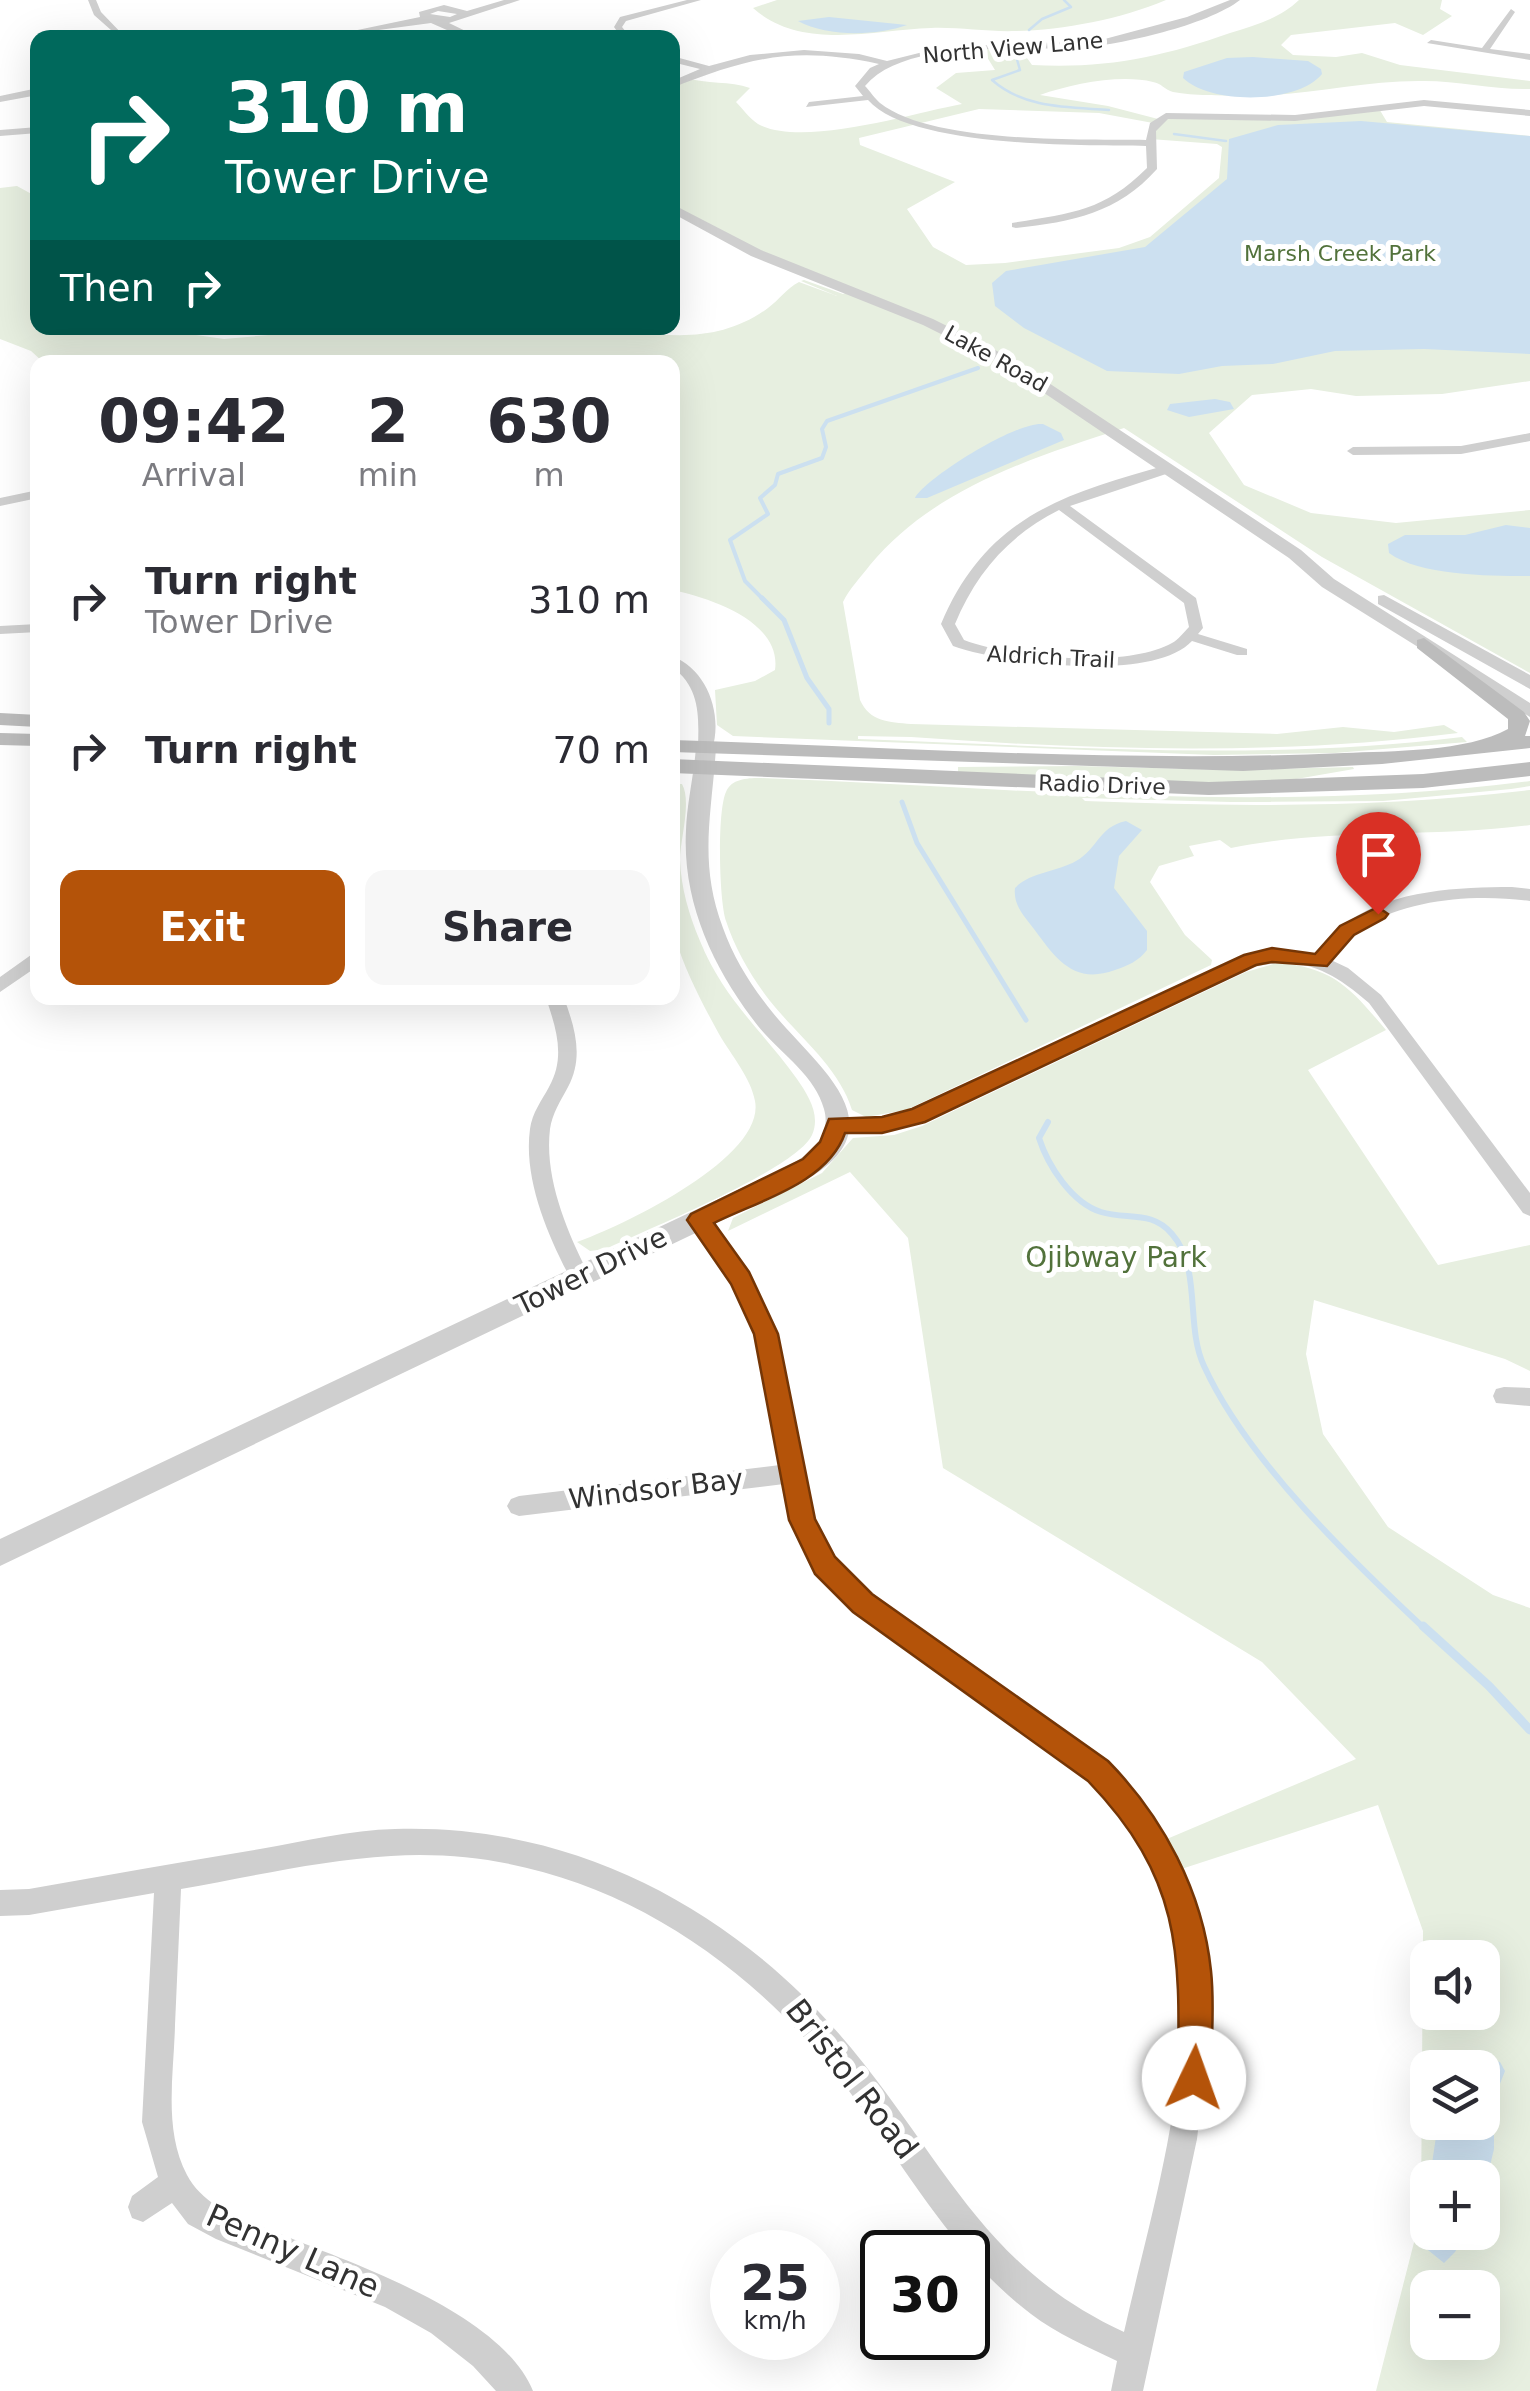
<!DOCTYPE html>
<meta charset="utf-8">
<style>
:root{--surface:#fff;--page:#f7f7f7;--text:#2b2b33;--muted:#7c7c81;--accent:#b45309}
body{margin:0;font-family:"DejaVu Sans",sans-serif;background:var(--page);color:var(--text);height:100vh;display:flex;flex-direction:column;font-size:38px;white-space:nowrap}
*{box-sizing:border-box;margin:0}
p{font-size:32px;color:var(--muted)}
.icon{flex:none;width:55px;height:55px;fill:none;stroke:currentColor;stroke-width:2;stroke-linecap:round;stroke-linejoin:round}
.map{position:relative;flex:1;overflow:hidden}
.panel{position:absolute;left:30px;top:355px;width:650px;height:650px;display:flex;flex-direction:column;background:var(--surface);border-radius:20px;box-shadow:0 10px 40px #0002}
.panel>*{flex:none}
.top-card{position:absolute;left:30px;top:30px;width:650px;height:305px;border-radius:20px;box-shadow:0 10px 40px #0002;background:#00695c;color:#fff;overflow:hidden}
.fabs{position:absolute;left:1410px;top:1940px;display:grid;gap:20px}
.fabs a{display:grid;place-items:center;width:90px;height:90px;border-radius:20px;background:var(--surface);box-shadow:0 10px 40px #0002;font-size:50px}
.speed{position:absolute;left:710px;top:2230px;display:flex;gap:20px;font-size:50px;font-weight:700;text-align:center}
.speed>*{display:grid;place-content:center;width:130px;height:130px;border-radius:50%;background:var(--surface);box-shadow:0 10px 40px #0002;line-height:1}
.speed small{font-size:25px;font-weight:400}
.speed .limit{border:5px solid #111;border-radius:15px;background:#fff;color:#111}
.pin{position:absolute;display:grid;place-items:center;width:85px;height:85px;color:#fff;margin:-102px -42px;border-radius:50% 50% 50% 0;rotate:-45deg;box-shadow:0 0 10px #0007}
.pin .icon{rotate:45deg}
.me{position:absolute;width:110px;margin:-55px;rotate:3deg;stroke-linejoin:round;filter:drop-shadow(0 0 8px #0008)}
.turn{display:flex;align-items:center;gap:35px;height:210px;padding:0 30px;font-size:45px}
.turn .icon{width:130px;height:130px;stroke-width:2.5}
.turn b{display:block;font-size:70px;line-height:85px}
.then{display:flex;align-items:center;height:95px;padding:0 30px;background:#0003;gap:20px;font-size:38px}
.eta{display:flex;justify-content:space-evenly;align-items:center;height:170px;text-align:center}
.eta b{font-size:60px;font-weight:800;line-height:70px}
.primary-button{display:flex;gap:20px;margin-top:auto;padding:20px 30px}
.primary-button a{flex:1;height:115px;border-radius:20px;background:var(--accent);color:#fff;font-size:40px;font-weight:800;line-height:115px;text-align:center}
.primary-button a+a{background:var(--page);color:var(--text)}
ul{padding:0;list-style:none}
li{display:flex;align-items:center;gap:30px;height:150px;padding:0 30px}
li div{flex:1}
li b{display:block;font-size:38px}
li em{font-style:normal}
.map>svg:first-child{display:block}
.green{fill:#e7efe0;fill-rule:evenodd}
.water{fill:#cce0f0}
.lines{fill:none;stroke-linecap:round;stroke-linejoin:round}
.stream-far4{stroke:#cce0f0;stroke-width:2.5}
.stream-far3{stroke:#cce0f0;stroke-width:4}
.stream-far2{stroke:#cce0f0;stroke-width:5}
.stream-far1{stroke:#cce0f0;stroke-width:6}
.stream{stroke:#cce0f0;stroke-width:9}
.minor{fill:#cfcfcf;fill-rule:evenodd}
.tertiary{fill:#cfcfcf;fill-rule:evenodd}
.secondary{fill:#bcbcbc;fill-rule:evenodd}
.route{fill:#b45309;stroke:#753606;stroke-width:2.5}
.labels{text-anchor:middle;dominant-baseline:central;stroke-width:10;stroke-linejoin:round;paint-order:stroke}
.far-street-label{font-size:22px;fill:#323232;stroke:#fff}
.far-park-label{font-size:22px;fill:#52723b;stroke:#fff}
.park-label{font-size:28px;fill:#52723b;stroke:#fff}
.street-label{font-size:28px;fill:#323232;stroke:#fff}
.near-street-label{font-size:32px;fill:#323232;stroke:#fff}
</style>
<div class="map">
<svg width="1530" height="2391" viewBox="0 0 1530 2391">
<rect width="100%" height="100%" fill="#fff"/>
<path class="green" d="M777 0H1166C1121 19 1064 30 1016 31 987 32 959 27 931 28 874 30 801 51 753 8Z
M1299 0H1442L1440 9 1452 16 1423 35 1395 23 1291 35 1281 45 1293 55 1336 57 1362 53 1400 65 1530 81V89C1494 90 1459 81 1424 81 1362 80 1303 97 1241 96 1219 95 1195 96 1173 92 1165 90 1161 83 1153 82 1120 74 1072 84 1040 95L1108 106 1158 119 1295 118 1378 107 1387 122 1530 136V381L1442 394 1356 396 1311 389 1252 395 1209 433 1244 485 1311 513 1396 523 1530 510V673L1322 557 1124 428C1032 458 934 488 870 565 861 577 849 589 843 602L860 700C870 722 889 722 911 724L1277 734 1343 727 1394 732 1444 725 1458 733C1277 756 1093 750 911 737L858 736V739C1060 746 1260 762 1462 737L1467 742 1335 753 1214 755 733 736 717 725 715 690 755 681 775 670C782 621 709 598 673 590L672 362H43L31 351 0 339V188L17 186 37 197 38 328H147L224 339 349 328H648L655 334C697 338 734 333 768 308 779 300 787 288 799 282L837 296 801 281 804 280 843 294 851 291 756 253 673 208V85L685 78C707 84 730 81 750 88L736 102C742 108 750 119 758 124 802 148 913 113 962 104L936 88 956 73 995 70 982 49 1020 48 1032 65C1105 69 1162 57 1230 33 1255 25 1279 19 1299 0ZM979 109 1099 113 1153 123 1150 139 1217 144 1222 147 1219 178 1150 237 1119 248 1005 263 966 265 933 247 907 209 955 182 860 145 859 138Z
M1078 766 1226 770 1353 767 1354 769 1279 782 1210 783 958 772V767Z
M759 778C1016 788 1274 814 1530 781V786L1511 789 1383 801 1231 802 1082 798 1085 801C1234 807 1381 808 1530 790V825C1430 838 1327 828 1231 848L1220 840 1189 846 1194 856 1159 866 1150 882 1185 935 1212 960 1211 965 906 1110 866 1117 852 1110C839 1067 797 1035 770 1001 752 978 735 949 726 921 719 901 717 811 726 792 731 779 747 778 759 778Z
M673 784H682C692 802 680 839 680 860 681 888 689 915 700 941 724 1000 762 1030 797 1079 808 1095 821 1115 812 1135 797 1169 645 1230 606 1249L590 1251 577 1242C620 1227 766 1158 755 1101 751 1078 731 1055 719 1034 702 1003 685 971 675 937 667 912 671 813 673 784Z
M1277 963C1334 967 1351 989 1386 1030L1308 1070 1438 1265 1530 1245V1371L1505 1359 1314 1300 1306 1354 1323 1434 1388 1527 1493 1595 1530 1608V2391H1376L1421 2215 1423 1931 1378 1805 1169 1873 1155 1844 1356 1759 1262 1662 943 1468 908 1238 850 1172 728 1231 733 1218 822 1173 853 1138 894 1135 922 1126 1246 972ZM1428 1958H1482V2012H1428ZM1428 2068H1482V2122H1428ZM1428 2178H1482V2232H1428ZM1428 2288H1482V2342H1428Z"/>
<path class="water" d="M829 17 907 25C877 36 827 37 798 21Z
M1253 57 1308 61 1321 69 1322 74C1298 104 1211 105 1183 78L1184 72 1227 58Z
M1361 121 1530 136V354L1424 349 1335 351 1273 364 1222 366 1179 374 1107 371 1024 328 995 306 992 283 1006 271 1145 247 1227 179 1229 139 1278 125Z
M1215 399 1230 402 1234 409 1189 417 1167 410 1170 404Z
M1043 424 1061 433 1064 440 927 498H915C927 477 1017 421 1043 424Z
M1506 525 1530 528V576C1491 576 1420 576 1389 553L1388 544 1405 535H1465Z
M1126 821 1142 830 1119 856 1114 888 1147 931V950C1139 961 1127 966 1115 970 1074 985 1056 959 1034 929 1024 916 1013 905 1015 888 1030 872 1057 872 1076 861 1098 849 1098 827 1126 821Z
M1490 2060 1500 2062 1505 2071 1494 2099V2149L1483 2195 1482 2178 1430 2177 1438 2123 1482 2122V2068L1475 2067Z
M1427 2215 1428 2232 1466 2233 1455 2252 1444 2263 1423 2246Z"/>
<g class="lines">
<path class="stream-far4" d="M1029 30 1042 19 1071 7 1064 0
M1016 56 1020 70 992 80C1025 109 1068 107 1109 110
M1174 134 1226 141"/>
<path class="stream-far3" d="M764 600 745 581 730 540 768 514 760 498 775 485 778 474 822 458 826 447 822 429 827 421 978 368"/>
<path class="stream-far2" d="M762 598 784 620 807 678 829 709V723
M902 802 917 843 1026 1020"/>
<path class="stream-far1" d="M1048 1122 1039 1138C1048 1166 1072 1203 1101 1212 1127 1220 1152 1210 1172 1234 1202 1268 1185 1326 1204 1366 1247 1460 1350 1559 1425 1629"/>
<path class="stream" d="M1423 1626 1489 1686 1530 1730"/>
<path class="minor" d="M88 0H96L101 12 126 38H120L94 15Z
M687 0H701L626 21 622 27 631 38H622L614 27 620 17Z
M1230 0H1240C1208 25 1120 45 1079 48 1020 51 905 38 865 86 870 91 875 99 880 103 932 144 1080 139 1146 140L1150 123 1166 113 1295 115 1424 100 1530 110V116L1424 106 1295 121 1168 119 1156 131 1157 169C1118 213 1072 222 1016 228L1012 227V223C1071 213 1103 212 1147 168L1146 146C1083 145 910 148 868 100L806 107 809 102 863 96 855 86 870 68 879 64C795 46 750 57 672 88V81L700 69 672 62V56L709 66 750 55 804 50 859 54 887 61 931 50 969 46 1101 40 1187 17Z
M1511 9 1515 12 1490 49 1530 54V60L1427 43 1431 40 1482 48Z
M38 127V133L0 136V130Z
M672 293 679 297 677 299 672 300Z
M1530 433V441L1461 454 1353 455 1347 451 1353 447 1461 446Z
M1167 465 1172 466V472L1070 506 1196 598 1203 628 1198 634 1247 649V655H1237L1192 641C1153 683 1003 664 953 646L941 624C986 517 1063 494 1167 465ZM1059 510 1184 603 1189 627C1184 632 1178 640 1172 643 1126 669 1012 658 964 640L955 624C976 573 1009 535 1059 510Z
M38 490V498L0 506V498Z
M38 624V632L0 634V626Z
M672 656C708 670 723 715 712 750L706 752 698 747C699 716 700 687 672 667Z
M1512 887 1530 889V901C1478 894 1411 898 1365 926 1351 934 1341 948 1331 960L1348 968 1381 995 1530 1193V1216L1523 1213 1369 1003C1325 965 1294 953 1237 972L921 1123C899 1129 843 1141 827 1124L837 1117 882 1118 910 1112 1225 964 1272 951 1315 955C1326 943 1336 930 1349 921 1393 890 1460 887 1512 887Z
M38 950V966L0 992V977Z
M546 998H564C575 1028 584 1057 568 1087 561 1100 552 1114 550 1129 544 1179 568 1234 590 1277L587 1283H573C549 1239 523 1180 530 1129 532 1113 542 1100 549 1087 566 1057 556 1028 546 998Z
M699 1212 706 1214 748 1273 777 1334 813 1519 833 1558 871 1595 1107 1762 1148 1810 1181 1869 1199 1920 1209 1972 1210 2026 1197 2139 1143 2391H1111L1117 2361C1088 2347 1057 2334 1031 2314 960 2260 914 2183 863 2110 754 1956 586 1844 391 1856 321 1860 250 1877 181 1889 179 1934 177 1980 175 2025 174 2073 163 2130 187 2175 205 2209 247 2221 280 2234 354 2264 501 2313 533 2391H496L473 2366 431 2333 385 2307 216 2239 188 2224 172 2203 143 2222 132 2218 128 2207 132 2196 158 2177 142 2122 154 1893 29 1915 0 1916V1890L29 1889C106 1875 183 1862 260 1849 305 1841 350 1830 395 1829 583 1823 750 1918 864 2064 950 2173 990 2270 1124 2332 1164 2153 1246 1928 1089 1780 1071 1763 1048 1750 1028 1736 987 1706 946 1677 905 1647 837 1598 800 1571 784 1484L519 1516 511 1513 507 1506 511 1499 519 1496 780 1465 755 1334 733 1283 689 1220 692 1214Z
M1504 1387 1530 1388V1406L1496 1403 1493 1396 1496 1389Z"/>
<path class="tertiary" d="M504 0H520L449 23 480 38H465L431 23 319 38 420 17 419 12 444 5 467 11ZM438 11 457 14 450 17 430 14Z
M38 88V95L0 102V96Z
M672 204 761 250 933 319 1011 358 1301 550 1334 579 1530 703V717L1322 587 1289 558 1001 364 923 325 751 256 672 213Z
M1384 595 1530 675V689L1378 604V596Z
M706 741 716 747C712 814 698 862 723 928 734 959 752 987 773 1013 816 1066 903 1126 804 1181L0 1566V1539L786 1167C809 1155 832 1138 824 1109 815 1075 779 1052 758 1026 714 970 682 903 686 830 687 802 694 775 696 747Z"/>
<path class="secondary" d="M1424 638 1524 712 1530 721 1525 736H1530V748L1382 764 1243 771 672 752V740C896 747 1121 763 1344 753 1391 751 1467 752 1508 729V719L1417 648V640Z
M0 713 38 715V727L0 725Z
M0 733 38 734V746L0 745Z
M672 759 1209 782 1423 774 1530 762V776L1423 788 1209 795 672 773Z"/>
</g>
<path class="route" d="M1378 907 1388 914 1385 918 1354 935 1327 966 1272 962 1256 965 925 1122 882 1133H845C828 1183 758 1201 714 1223L749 1272 778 1334 815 1519 835 1557 872 1594 1108 1761C1163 1817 1203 1892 1211 1971 1215 2006 1211 2043 1211 2078L1206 2090 1194 2095 1183 2090 1178 2078C1180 1951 1182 1879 1088 1781L853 1612 815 1574 789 1520 754 1334 731 1284 687 1220 691 1214 803 1159 820 1142 829 1119 882 1117 912 1109 1244 955 1272 948 1315 954 1340 926Z"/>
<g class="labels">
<g class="far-street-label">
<text transform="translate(1013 48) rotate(-5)">North View Lane</text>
<text transform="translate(996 359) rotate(29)">Lake Road</text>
<text transform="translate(1051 657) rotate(3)">Aldrich Trail</text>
<text transform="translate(1102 785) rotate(2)">Radio Drive</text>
</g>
<g class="far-park-label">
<text x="1340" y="253">Marsh Creek Park</text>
</g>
<g class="park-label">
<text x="1116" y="1257">Ojibway Park</text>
</g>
<g class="street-label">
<text transform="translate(591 1271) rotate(-26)">Tower Drive</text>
<text transform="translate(656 1489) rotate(-7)">Windsor Bay</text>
</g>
<g class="near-street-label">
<text transform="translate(852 2079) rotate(52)">Bristol Road</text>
<text transform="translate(293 2251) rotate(24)">Penny Lane</text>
</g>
</g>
</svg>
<div class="fabs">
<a><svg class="icon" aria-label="sound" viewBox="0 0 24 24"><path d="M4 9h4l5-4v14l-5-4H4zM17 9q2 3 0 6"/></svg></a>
<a><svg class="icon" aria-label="layers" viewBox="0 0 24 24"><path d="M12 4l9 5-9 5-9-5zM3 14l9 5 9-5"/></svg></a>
<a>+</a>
<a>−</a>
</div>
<div class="speed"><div>25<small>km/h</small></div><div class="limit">30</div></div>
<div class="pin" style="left:1378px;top:914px;background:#d93025"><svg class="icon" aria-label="arrive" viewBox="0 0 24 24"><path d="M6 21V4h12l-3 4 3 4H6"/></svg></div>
<svg class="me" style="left:1194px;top:2078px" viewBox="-20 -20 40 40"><circle r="19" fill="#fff"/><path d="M0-13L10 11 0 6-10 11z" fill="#b45309"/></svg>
<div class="top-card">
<div class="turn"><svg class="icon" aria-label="right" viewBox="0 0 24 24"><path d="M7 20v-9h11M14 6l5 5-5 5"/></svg><div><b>310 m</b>Tower Drive</div></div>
<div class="then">Then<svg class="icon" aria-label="right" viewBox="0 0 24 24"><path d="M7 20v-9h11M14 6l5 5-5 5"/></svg></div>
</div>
<section class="panel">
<div class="eta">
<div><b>09:42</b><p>Arrival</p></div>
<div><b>2</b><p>min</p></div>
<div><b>630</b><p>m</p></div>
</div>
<ul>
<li><svg class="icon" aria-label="right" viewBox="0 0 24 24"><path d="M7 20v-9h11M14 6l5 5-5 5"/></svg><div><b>Turn right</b><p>Tower Drive</p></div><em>310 m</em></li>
<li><svg class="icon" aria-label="right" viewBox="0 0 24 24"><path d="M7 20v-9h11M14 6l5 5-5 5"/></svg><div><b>Turn right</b></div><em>70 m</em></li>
</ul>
<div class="primary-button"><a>Exit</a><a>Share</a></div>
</section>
</div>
